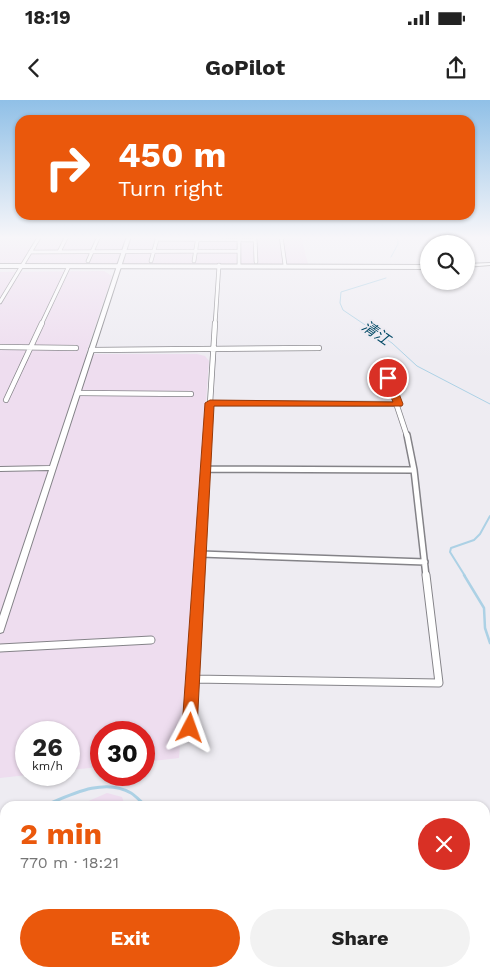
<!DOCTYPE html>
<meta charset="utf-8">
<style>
:root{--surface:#fff;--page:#f2f2f2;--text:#222;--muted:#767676;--accent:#ea580c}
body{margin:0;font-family:"Work Sans","Noto Sans SC",sans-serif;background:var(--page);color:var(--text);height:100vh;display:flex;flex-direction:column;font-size:19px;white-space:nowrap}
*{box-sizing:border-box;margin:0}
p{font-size:16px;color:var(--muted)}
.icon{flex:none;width:28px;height:28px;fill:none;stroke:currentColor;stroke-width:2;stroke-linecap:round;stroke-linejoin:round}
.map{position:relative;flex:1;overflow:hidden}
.details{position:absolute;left:0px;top:701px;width:490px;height:176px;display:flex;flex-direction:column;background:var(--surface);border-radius:15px 15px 0 0;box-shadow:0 1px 4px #0004}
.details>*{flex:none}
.guide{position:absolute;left:15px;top:15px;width:460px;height:105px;border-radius:15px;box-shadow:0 1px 4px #0004;background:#ea580c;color:#fff;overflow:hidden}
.fabs{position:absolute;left:420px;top:135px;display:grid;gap:10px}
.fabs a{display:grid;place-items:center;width:55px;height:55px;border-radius:50%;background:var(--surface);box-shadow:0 1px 4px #0004;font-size:25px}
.speed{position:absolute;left:15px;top:621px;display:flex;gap:10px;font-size:25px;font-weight:700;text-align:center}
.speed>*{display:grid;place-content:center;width:65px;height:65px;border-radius:50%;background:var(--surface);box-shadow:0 1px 4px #0004;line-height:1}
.speed small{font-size:12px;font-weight:400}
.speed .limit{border:8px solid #d22;background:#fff;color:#111}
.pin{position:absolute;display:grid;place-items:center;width:42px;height:42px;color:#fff;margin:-21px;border:2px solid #fff;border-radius:50%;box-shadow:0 1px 5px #0007}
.me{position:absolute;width:55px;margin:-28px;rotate:4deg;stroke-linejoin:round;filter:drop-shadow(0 0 4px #0008)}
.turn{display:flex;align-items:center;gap:18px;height:105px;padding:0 20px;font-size:22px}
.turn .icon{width:65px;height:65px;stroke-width:2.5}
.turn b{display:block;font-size:35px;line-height:42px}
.round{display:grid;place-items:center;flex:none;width:52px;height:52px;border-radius:26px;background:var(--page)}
.head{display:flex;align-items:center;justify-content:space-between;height:85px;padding:0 20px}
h1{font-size:30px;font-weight:700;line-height:38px;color:var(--accent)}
.cta{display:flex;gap:10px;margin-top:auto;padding:10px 20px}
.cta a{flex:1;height:58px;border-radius:30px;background:var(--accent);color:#fff;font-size:20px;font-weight:700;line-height:58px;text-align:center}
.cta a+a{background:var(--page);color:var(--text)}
.status{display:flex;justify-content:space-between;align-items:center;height:35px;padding:0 25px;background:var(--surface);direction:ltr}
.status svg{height:14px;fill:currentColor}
header{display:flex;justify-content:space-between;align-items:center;height:65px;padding:0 20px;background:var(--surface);font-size:22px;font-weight:700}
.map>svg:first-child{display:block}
.industrial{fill:#eeddef}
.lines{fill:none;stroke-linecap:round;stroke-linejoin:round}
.stream-far3{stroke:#acd1e5;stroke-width:1}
.stream-far2{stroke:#acd1e5;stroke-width:2}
.stream-far1{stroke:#acd1e5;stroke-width:2.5}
.stream{stroke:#acd1e5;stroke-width:3}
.street-far3-casing{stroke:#848388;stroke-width:4.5}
.street-far2-casing{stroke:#848388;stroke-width:6}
.street-far1-casing{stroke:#848388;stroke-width:8}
.street-casing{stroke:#848388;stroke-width:9}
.secondary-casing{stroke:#848388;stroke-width:2}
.primary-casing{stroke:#848388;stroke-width:2}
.street-far3{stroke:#fff;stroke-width:3}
.street-far2{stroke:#fff;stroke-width:4.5}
.street-far1{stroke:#fff;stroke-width:5}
.street{stroke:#fff;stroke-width:7}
.secondary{fill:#fff;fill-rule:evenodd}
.primary{fill:#fff;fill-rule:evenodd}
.rail-casing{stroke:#6d6c6f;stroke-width:5}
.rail{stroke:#eeecf2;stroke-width:3;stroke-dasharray:9;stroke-linecap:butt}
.route{fill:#ea580c;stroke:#983908}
.labels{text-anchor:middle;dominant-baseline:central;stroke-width:4.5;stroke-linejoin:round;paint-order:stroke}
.far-water-label{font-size:15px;font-style:italic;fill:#044b67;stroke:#eeecf2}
</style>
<div class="status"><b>18:19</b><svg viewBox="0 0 49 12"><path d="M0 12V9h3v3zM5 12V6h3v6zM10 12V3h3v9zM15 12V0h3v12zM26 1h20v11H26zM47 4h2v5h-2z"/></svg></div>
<header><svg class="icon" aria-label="back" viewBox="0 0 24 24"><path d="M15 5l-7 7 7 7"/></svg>GoPilot<svg class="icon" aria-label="share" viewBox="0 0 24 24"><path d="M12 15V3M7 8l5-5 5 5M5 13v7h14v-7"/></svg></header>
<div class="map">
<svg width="490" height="877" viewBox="0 0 490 877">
<rect width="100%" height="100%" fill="#eeecf2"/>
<path class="industrial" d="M0 136H301L308 164H0Z
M104 171 112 176 86 254H197L205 256 209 261 179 658 144 662V632H101V667L69 670V632H26L27 675 0 678V172Z
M107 693 122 697 125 706H77Z
M5 742V872H485V823L490 822V877H0V745Z"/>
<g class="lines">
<path class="stream-far3" d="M391 157 398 144 397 136
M386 178 341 192 340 203 343 210 392 243 417 266 490 304"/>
<path class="stream-far2" d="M465 476 450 452 451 448 474 440 480 434 490 416"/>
<path class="stream-far1" d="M464 475 484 508 485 528 490 543"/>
<path class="stream" d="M44 706C70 695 104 677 131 693 136 696 141 702 146 706
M0 726 5 724
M485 815H490"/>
<g class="street-far3-casing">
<path id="street-far3" d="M255 136 256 162
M281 136 285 165
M239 137V165
M157 139 255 140
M30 152 239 151
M59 152 67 136
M88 161 99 136
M151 161 158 136
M194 161 198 136
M0 202 40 136
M41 225 68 168
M215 225 219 165"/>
</g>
<g class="street-far2-casing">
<path id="street-far2" d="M0 247 76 248
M91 250 319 248
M383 264 407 336
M77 293 191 294
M6 300 42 223
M210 303 399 304
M208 336 215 223"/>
</g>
<g class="street-far1-casing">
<path id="street-far1" d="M407 335 414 370 426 476
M207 369 414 370
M201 454 425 462
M199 476 208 335"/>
</g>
<g class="street-casing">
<path id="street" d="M0 548 151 540
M193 579 439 583 426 475
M190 628 200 475"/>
</g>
<g class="secondary-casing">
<path id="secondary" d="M127 136H131L4 529 3 532 0 533V516L49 370 0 371V367L50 366Z
M5 789V801L0 803V791Z"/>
</g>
<g class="primary-casing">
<path id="primary" d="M490 163V165L466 167V164Z
M0 164 429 165V169L0 168Z"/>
</g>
<use href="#street-far3" class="street-far3"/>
<use href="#street-far2" class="street-far2"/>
<use href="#street-far1" class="street-far1"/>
<use href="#street" class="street"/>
<use href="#secondary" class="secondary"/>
<use href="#primary" class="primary"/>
<g class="rail-casing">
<path id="rail" d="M346 872 362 877
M97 877 108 872
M134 877 157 872
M263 877 305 873 333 877"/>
</g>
<use href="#rail" class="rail"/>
</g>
<linearGradient id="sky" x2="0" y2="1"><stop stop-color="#90c0e7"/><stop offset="0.53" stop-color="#f7f6f9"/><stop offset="1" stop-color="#f7f6f9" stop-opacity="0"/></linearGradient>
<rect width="490" height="259" fill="url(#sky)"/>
<path class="route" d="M385 276 393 278 403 304 402 306H214L197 628 195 633 190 635 185 633 182 628 205 303 210 300 393 302 384 278Z"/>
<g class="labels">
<g class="far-water-label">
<text transform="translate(376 233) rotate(35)">清江</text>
</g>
</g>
</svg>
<div class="fabs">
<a><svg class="icon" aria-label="search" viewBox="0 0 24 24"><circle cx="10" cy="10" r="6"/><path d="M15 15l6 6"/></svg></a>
</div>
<div class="speed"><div>26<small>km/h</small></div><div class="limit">30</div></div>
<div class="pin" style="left:388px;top:278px;background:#d93025"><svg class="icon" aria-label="arrive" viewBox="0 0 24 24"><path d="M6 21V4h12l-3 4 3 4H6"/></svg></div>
<svg class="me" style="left:190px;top:628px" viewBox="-20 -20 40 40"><path d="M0-17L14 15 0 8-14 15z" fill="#ea580c" stroke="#fff" stroke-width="4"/></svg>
<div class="guide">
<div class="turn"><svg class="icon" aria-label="right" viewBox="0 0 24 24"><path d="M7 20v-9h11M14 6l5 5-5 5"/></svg><div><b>450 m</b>Turn right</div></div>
</div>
<section class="details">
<div class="head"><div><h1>2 min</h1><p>770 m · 18:21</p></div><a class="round" style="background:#d93025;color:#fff"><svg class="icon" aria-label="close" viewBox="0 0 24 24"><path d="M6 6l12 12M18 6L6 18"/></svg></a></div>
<div class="cta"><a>Exit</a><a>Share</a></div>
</section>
</div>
